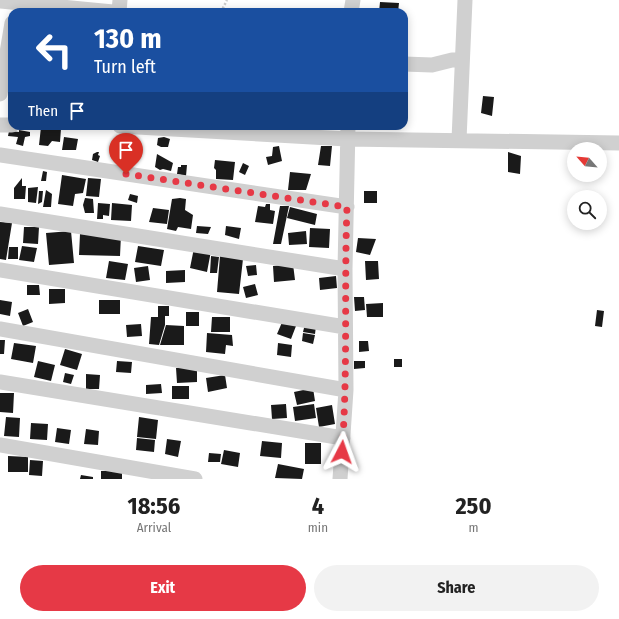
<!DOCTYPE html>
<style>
:root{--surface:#fff;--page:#f2f2f2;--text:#222;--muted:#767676;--accent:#e63946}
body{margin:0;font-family:"Fira Sans Condensed",sans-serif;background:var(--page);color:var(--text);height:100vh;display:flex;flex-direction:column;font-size:15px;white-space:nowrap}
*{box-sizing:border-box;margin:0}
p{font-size:13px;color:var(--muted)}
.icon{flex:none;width:22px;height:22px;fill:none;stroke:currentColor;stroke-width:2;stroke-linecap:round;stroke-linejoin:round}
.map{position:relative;height:479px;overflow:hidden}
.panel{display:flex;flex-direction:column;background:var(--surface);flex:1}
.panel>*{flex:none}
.banner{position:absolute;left:8px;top:8px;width:400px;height:122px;border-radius:12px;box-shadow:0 2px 10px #0003;background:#1a4fa0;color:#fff;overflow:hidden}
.needle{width:26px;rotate:297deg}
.fabs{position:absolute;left:567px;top:142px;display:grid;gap:8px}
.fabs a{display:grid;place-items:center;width:40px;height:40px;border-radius:50%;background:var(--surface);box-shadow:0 2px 10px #0003;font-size:20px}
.pin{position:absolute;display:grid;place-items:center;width:34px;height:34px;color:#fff;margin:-41px -17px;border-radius:50% 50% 50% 0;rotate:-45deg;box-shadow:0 0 4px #0007}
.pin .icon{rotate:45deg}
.me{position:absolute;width:44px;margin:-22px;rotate:4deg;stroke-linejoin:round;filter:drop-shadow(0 0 3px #0008)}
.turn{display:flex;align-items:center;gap:14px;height:84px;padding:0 20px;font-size:18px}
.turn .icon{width:52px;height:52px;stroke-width:2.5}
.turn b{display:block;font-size:28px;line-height:34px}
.then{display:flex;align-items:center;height:38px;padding:0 20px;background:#0003;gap:8px;font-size:15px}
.eta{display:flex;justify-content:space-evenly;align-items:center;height:68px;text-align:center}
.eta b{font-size:24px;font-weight:700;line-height:28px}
.button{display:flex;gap:8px;margin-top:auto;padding:8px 20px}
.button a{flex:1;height:46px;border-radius:24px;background:var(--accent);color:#fff;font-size:16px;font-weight:700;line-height:46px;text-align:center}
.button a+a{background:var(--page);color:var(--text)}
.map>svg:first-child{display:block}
.building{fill:#1a1a1a}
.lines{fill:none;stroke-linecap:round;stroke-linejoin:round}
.path{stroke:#cdcdcd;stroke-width:2.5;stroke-dasharray:2 2;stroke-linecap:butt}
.minor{stroke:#d0d0d0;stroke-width:15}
.route{stroke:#e63946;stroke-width:7;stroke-dasharray:0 12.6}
</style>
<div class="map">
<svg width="619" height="479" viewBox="0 0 619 479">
<rect width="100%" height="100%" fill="#fff"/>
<path class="building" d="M380 2 399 3 398 12H379Z
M483 96 494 97 492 116 481 113Z
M41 127 61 129 60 142 52 141 48 146 39 145Z
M19 130 30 132V136L25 137 23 146 16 144 18 137 8 136 9 131 19 132Z
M64 137 78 139 76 150H62Z
M164 137 170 139 168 147H161L157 145 158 138Z
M132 146V158L120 159V147Z
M279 146 282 161 268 165 266 157 272 156 273 147Z
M321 146H332L330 166 318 165Z
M97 152H99L98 155 100 156 98 162 92 160 93 154Z
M508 152 521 156 520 174 508 172Z
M157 154 173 163 171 171 163 169 160 170 155 167Z
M215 160 235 162 233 180 216 179V170L214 168Z
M243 163 249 166 245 175 239 172Z
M181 165H187L186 176 177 174 178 167H181Z
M43 171 47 172 46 181H41Z
M290 172 311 174 306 190H288Z
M62 175 86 179 83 193 75 194 73 206 58 204Z
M22 178V186H26L25 199H14V188Z
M88 178 101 179 99 197 86 196Z
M38 187 36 203 28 202V188Z
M46 190 52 194 51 207H43Z
M39 191H43L42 202 38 204Z
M364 191H377V203H364Z
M130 194 138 196 137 203 128 200Z
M85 198 93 199 94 213H85L83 205Z
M180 198 186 199 185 210 193 215 191 229 178 227 176 231 167 229 172 199Z
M98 203 110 204 109 216 103 215V219H97Z
M112 203 132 205 131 221 111 220Z
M266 204H270V210L275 211 273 224 255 222 258 206 265 207Z
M280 206H289L281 244H273Z
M290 207 317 214 315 225 287 218Z
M153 208 169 210 167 224 149 222Z
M0 222 12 223 6 260 0 259Z
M197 226 211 227 208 234 196 233Z
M226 226 241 228 239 239 225 235Z
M24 227H39L38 244 23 243Z
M310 228 330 229 329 248 309 247Z
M71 231 74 263 49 265 46 233Z
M306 231 307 244 289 245 288 233Z
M80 234 121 235 120 256 79 255Z
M358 238 376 239 370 255 356 252Z
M22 246 37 248 34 262 19 260Z
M138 246 164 250 161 266 135 262Z
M9 247H18V259H8Z
M194 248 211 251 207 272 190 268Z
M211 256 219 257 217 273H210Z
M220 256 243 259 239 294 217 292Z
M109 261 128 264 125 280 106 278Z
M365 261H378L379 279 366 280Z
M293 264 295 280 274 282 273 266Z
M256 265 257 275 248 276 246 266Z
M148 266 150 280 136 282 134 268Z
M185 270V282L166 283V271Z
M336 276 337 288 320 290 319 278Z
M255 284 258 295 246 298 243 287Z
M27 285H39L40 295H27Z
M49 289H65V303L49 304Z
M354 297H364L365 310 355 311Z
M0 300 12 302 10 316 0 314Z
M99 300H120V314H99Z
M383 303V317H367L366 304Z
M158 306H169V316H165V325L159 345 149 344 151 317H158Z
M28 309 33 322 23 326 18 313Z
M597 310 604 311 602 327 595 326Z
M186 312H199V326H186Z
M212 317H230V332H211Z
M283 320 296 326 291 339 277 334Z
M141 324 142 336 127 337 126 325Z
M305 324 316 326 315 334 303 332Z
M166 325 184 326V345H160Z
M207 333 232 335 233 346 226 345 225 354 206 352Z
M303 333 315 335 313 344 302 341Z
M0 340H5L4 354H0Z
M359 341H368L369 351 359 352Z
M14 343 36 346 33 363 11 359Z
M278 343 292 345 291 357 277 355Z
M65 349 82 354 77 370 60 365Z
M394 359H402V367H394Z
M38 361 55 365 51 381 34 377Z
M117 361 132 362 131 373 116 372Z
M354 361H365V368L354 369Z
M197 367V382L177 383 176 368Z
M65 373 74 375 71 384 63 382Z
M86 374 100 375 99 389H86Z
M225 375 227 388 208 392 206 378Z
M161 384 162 393 146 394V385Z
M172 386H189V399H172Z
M313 388 315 401 297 405 294 392Z
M0 393H14L13 413 0 412Z
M286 404 287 418 272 419 271 405Z
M314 404 316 418 295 421 293 407Z
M332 405 335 424 319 427 316 408Z
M6 417 20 418 19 437 4 436Z
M139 417 158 420 156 439 137 437Z
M31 423 48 424 47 440 30 439Z
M57 428 71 430 69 444 55 442Z
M86 429 99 431 98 445 84 444Z
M137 438 155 440 154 452 136 450Z
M167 439 181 441 178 457 165 454Z
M262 441 282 443 281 458 260 456Z
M305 443H321V464H305Z
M224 450 240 453 238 467 221 464Z
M209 453 221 454 220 462H208Z
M8 456 28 457V472H8Z
M30 460 43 461 42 476 29 475Z
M278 464 304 469 302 479 275 478Z
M101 471H122V479H101Z
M81 475 93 477V479H80Z"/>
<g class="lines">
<path class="path" d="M221 12 227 0"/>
<path class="minor" d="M0 1 113 12
M119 12 120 0
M351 12 353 0
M404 64 432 65 452 60H462
M0 94 12 23
M0 125H12
M120 126 347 139 619 143
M459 140 465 0
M0 155 347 207
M0 214 345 269
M0 270 345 327
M0 329 346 390
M0 382 343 438
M0 445 195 479
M340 479 346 390 345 269 348 126"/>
</g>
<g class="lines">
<path class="route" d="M126 174 347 207C344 289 348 370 342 452"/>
</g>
</svg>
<div class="fabs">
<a><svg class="needle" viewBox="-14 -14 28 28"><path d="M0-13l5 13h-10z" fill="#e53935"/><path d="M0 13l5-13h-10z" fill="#767676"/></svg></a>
<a><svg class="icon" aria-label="search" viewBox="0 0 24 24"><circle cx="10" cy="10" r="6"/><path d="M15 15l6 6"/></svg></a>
</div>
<div class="pin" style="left:126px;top:174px;background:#d93025"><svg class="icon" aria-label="arrive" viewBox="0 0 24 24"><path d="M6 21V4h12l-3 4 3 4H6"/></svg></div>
<svg class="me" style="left:342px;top:452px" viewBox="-20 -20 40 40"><path d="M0-17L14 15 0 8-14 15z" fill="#e63946" stroke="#fff" stroke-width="4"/></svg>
<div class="banner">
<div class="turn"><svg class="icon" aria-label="left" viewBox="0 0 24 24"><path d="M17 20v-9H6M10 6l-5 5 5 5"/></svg><div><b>130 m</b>Turn left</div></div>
<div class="then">Then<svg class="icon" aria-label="arrive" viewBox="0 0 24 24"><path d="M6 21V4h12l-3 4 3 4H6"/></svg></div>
</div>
</div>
<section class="panel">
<div class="eta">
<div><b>18:56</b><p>Arrival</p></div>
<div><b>4</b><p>min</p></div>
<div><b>250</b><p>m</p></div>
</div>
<div class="button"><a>Exit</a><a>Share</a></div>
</section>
